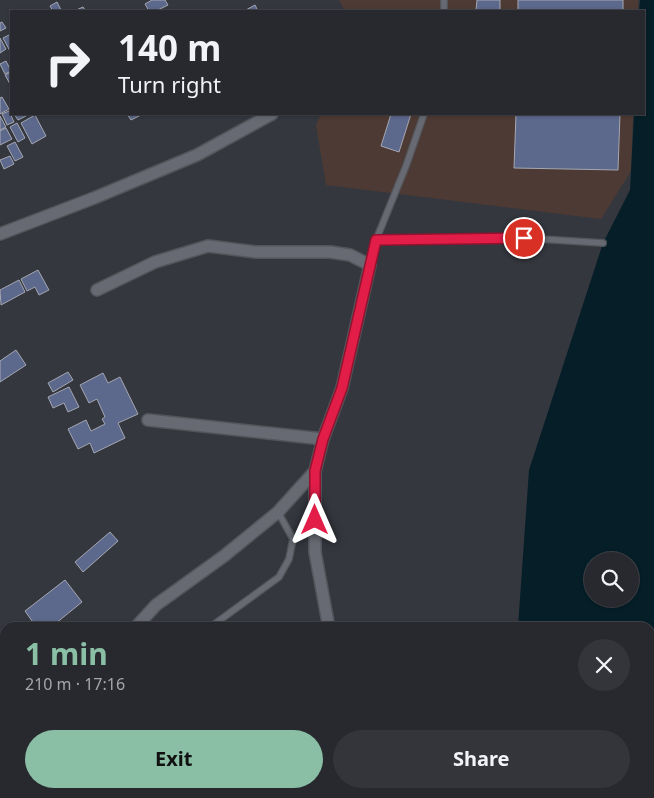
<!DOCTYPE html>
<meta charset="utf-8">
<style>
:root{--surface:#28292f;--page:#34353b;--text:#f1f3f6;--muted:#a5a6aa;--line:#44454b;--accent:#8abfa5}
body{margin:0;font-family:"Noto Sans",sans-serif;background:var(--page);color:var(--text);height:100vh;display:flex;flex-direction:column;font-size:19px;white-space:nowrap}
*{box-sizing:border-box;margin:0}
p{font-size:16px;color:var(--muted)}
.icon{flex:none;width:28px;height:28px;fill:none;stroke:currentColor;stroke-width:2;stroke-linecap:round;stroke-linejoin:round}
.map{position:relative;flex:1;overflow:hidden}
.side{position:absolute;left:0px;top:622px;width:655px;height:176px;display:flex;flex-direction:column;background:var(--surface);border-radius:15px 15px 0 0;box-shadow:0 1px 4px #0004,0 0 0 1px var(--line)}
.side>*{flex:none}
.guide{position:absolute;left:10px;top:10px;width:635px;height:105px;border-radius:0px;box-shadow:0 1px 4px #0004,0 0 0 1px var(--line);background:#28292f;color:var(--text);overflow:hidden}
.tools{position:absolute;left:584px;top:552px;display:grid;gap:10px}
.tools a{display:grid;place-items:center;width:55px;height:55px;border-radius:50%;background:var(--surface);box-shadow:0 1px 4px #0004,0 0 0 1px var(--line);font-size:25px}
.pin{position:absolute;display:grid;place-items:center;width:42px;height:42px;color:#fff;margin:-21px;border:2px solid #fff;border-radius:50%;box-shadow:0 1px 5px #0007}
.me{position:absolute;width:55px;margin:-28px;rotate:0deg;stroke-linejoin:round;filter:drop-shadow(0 0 4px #0008)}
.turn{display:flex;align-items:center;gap:18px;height:105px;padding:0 25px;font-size:22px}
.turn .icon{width:65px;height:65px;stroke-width:2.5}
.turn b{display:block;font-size:35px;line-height:42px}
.round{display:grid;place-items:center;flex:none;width:52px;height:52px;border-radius:26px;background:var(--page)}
.overview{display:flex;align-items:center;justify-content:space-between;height:85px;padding:0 25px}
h1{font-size:30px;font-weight:700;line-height:38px;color:var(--accent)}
.button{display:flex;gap:10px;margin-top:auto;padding:10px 25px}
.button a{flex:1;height:58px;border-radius:30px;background:var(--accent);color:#111;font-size:20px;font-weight:700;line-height:58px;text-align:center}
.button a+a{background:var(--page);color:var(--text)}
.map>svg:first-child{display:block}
.industrial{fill:#4e3a34}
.water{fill:#051e27;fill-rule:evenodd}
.building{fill:#5c688c;stroke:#a5a8b1}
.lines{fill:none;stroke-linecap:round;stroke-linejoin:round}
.lane-casing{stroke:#52555a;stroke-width:8}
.street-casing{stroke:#52555a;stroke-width:14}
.lane{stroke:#676a73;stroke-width:5.5}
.street{stroke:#676a73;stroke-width:11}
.route-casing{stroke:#92132f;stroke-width:12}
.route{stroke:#e11d48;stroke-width:9}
</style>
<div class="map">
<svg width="654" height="798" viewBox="0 0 654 798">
<rect width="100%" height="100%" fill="#35373f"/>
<path class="industrial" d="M339 0H638V11H345Z
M321 114H633L631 171 601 219 326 185 316 125Z"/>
<path class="water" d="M640 0H654V798H506V794H650V628L518 627 529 470 603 243 630 190 634 114H644V11H639ZM592 561H630V599H592Z"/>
<path class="building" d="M152 0H165L168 5 156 11H149L145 4Z
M477 0H500V11H476Z
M518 0H623V11H518Z
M57 2 61 10 53 11 50 6Z
M255 5 258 11H244Z
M83 7 86 11H74Z
M2 22 6 28 0 31V23Z
M11 34V50L10 51 3 38Z
M0 38 6 49 0 53Z
M6 61 11 71 5 74 0 64Z
M11 72V83L10 84 5 75Z
M2 97 9 109 0 114V98Z
M9 111 14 122 7 125 2 114Z
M14 114H25L26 116 18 120Z
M127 114H143L131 120Z
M391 114H411L399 152 381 146Z
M516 114H620L618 170 514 168Z
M35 115 46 136 32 144 21 123Z
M0 116 6 127 0 130Z
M17 123 25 138 18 142 10 127Z
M6 128 12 139 0 145V131Z
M15 142 23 157 15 161 7 146Z
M10 156 14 164 4 169 0 160Z
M38 270 49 290 39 295 35 287 27 291 21 279Z
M19 280 25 292 1 305 0 290Z
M16 350 26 365 0 382V361Z
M68 372 73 380 53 392 48 383Z
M103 373 108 383 120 377 138 414 118 423 125 438 94 453 90 443 78 449 68 429 86 420 91 431 105 424 102 419 105 417 97 399 89 403 80 385Z
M69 387 79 407 68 412 64 403 53 408 48 397Z
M110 532 118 541 83 572 75 562Z
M65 580 82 602 50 628H37L25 611Z
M5 653V674L0 677V656Z
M0 744 5 750V763L0 768Z"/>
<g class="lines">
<g class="lane-casing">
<path id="lane" d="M444 0V11
M376 240 524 238 603 243
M370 265 376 240 406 166 424 114
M209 628 279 577 289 559 293 539 278 512"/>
</g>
<g class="street-casing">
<path id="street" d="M0 234 94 198 197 155 272 114
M97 290 155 262 208 246 256 252H330L350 255 370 265 342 388 323 439 315 471 278 512 224 556 156 605 135 628
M148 420 323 439
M315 471V552L329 628
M0 791 5 787
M241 794 245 798
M359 794V798"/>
</g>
<use href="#lane" class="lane"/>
<use href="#street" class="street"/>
</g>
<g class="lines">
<g class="route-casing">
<path id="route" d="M315 520V471L323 439 342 388 376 240 524 238"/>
</g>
<use href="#route" class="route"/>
</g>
</svg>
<div class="tools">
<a><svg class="icon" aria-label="search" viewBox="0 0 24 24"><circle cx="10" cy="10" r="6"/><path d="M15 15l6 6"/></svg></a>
</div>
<div class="pin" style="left:524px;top:238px;background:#d93025"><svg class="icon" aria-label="arrive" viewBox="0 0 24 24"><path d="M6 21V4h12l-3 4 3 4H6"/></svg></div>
<svg class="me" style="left:315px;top:520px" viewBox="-20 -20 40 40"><path d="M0-17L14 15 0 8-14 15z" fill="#e11d48" stroke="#fff" stroke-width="4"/></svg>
<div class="guide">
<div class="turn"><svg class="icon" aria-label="right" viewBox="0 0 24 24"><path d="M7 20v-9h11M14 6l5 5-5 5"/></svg><div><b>140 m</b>Turn right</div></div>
</div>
<section class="side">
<div class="overview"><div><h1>1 min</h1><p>210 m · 17:16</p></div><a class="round"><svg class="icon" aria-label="close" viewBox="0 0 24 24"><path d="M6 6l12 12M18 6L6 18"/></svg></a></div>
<div class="button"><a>Exit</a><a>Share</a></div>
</section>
</div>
